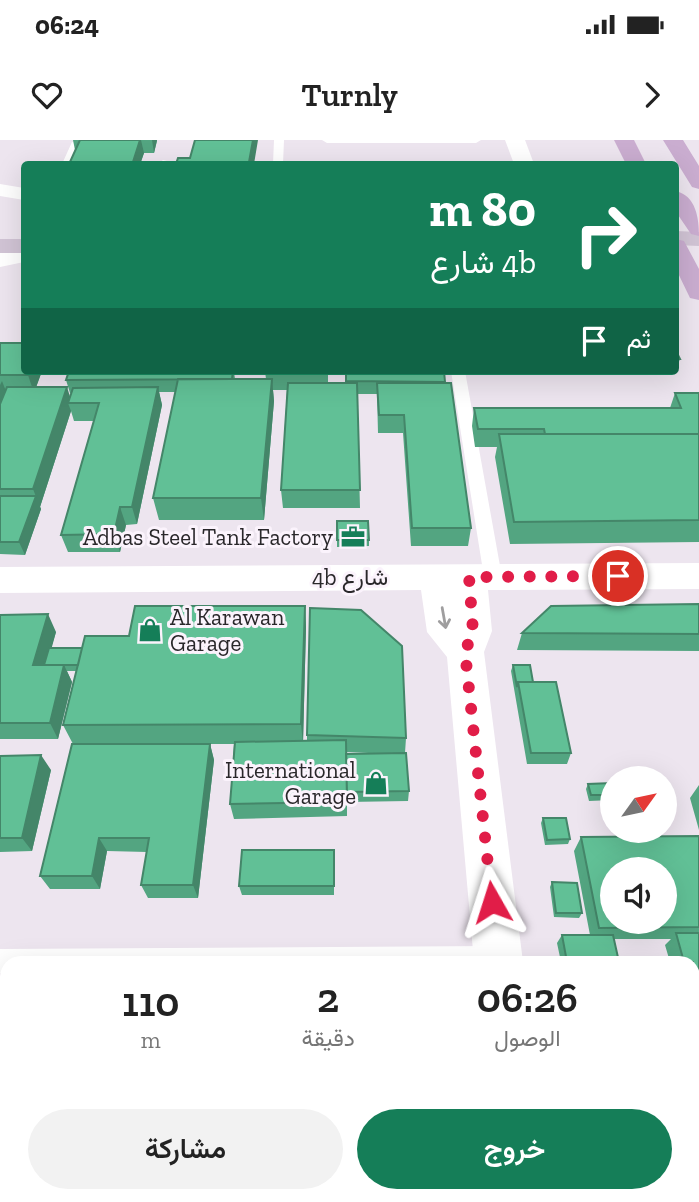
<!DOCTYPE html>
<html lang="ar">
<meta charset="utf-8">
<style>
:root{--surface:#fff;--page:#f2f2f2;--text:#222;--muted:#767676;--accent:#157e58}
body{margin:0;font-family:"Zilla Slab",Vazirmatn,serif;background:var(--page);color:var(--text);direction:rtl;height:100vh;display:flex;flex-direction:column;font-size:26px;white-space:nowrap}
*{box-sizing:border-box;margin:0}
p{font-size:23px;color:var(--muted)}
.icon{flex:none;width:38px;height:38px;fill:none;stroke:currentColor;stroke-width:2;stroke-linecap:round;stroke-linejoin:round}
.map{position:relative;flex:1;overflow:hidden;direction:ltr}
.sheet{position:absolute;left:0px;top:816px;width:700px;height:247px;display:flex;flex-direction:column;background:var(--surface);border-radius:21px 21px 0 0;box-shadow:0 7px 28px #0002;direction:rtl}
.sheet>*{flex:none}
.hud{position:absolute;left:21px;top:21px;width:658px;height:214px;border-radius:7px;box-shadow:0 7px 28px #0002;direction:rtl;background:#157e58;color:#fff;overflow:hidden}
.needle{width:46px;rotate:57deg}
.tools{position:absolute;left:600px;top:626px;display:grid;gap:14px}
.tools a{display:grid;place-items:center;width:77px;height:77px;border-radius:50%;background:var(--surface);box-shadow:0 7px 28px #0002;font-size:35px}
.pin{position:absolute;display:grid;place-items:center;width:60px;height:60px;color:#fff;margin:-30px;border:4px solid #fff;border-radius:50%;box-shadow:0 2px 7px #0007}
.me{position:absolute;width:77px;margin:-38px;rotate:354deg;stroke-linejoin:round;filter:drop-shadow(0 0 5px #0008)}
.turn{display:flex;align-items:center;gap:24px;height:147px;padding:0 28px;font-size:32px}
.turn .icon{width:91px;height:91px;stroke-width:2.5}
.turn b{display:block;font-size:49px;line-height:60px}
.then{display:flex;align-items:center;height:66px;padding:0 28px;background:#0003;gap:14px;font-size:26px}
.eta{display:flex;justify-content:space-evenly;align-items:center;height:119px;text-align:center}
.eta b{font-size:42px;font-weight:600;line-height:49px}
.action{display:flex;gap:14px;margin-top:auto;padding:14px 28px}
.action a{flex:1;height:80px;border-radius:42px;background:var(--accent);color:#fff;font-size:28px;font-weight:600;line-height:80px;text-align:center}
.action a+a{background:var(--page);color:var(--text)}
.status{display:flex;justify-content:space-between;align-items:center;height:49px;padding:0 35px;background:var(--surface);direction:ltr}
.status svg{height:19px;fill:currentColor}
header{display:flex;justify-content:space-between;align-items:center;height:91px;padding:0 28px;background:var(--surface);font-size:32px;font-weight:600}
.map>svg:first-child{display:block}
.lines{fill:none;stroke-linecap:round;stroke-linejoin:round}
.service{fill:#fff;fill-rule:evenodd}
.minor{fill:#fff;fill-rule:evenodd}
.secondary{fill:#d1c4d5;fill-rule:evenodd}
.primary{fill:#caadd0;fill-rule:evenodd}
.wall{fill:#53a581;fill-rule:evenodd}
.shaded-wall{fill:#448669}
.building{fill:#61c096;stroke:#448669;stroke-width:2;fill-rule:evenodd}
.oneway{stroke:#9f9e9f}
.route{stroke:#e11d48;stroke-width:12;stroke-dasharray:0 21.6}
.labels{text-anchor:middle;dominant-baseline:central;stroke-width:6;stroke-linejoin:round;paint-order:stroke}
.poi-label{font-size:23px;fill:#29272a;stroke:#fbf3fc;text-anchor:end}
.street-label{font-size:23px;fill:#29272a;stroke:#fbf3fc}
</style>
<div class="status"><b>06:24</b><svg viewBox="0 0 49 12"><path d="M0 12V9h3v3zM5 12V6h3v6zM10 12V3h3v9zM15 12V0h3v12zM26 1h20v11H26zM47 4h2v5h-2z"/></svg></div>
<header><svg class="icon" aria-label="forward" viewBox="0 0 24 24"><path d="M9 5l7 7-7 7"/></svg>Turnly<svg class="icon" aria-label="heart" viewBox="0 0 24 24"><path d="M12 20l-8-8c-3-5 5-10 8-4 3-6 11-1 8 4z"/></svg></header>
<div class="map">
<svg width="699" height="1062" viewBox="0 0 699 1062">
<rect width="100%" height="100%" fill="#ede5ef"/>
<g class="lines">
<path class="service" d="M274 0H284L283 24H273Z
M322 0H481L476 3H327Z
M72 2 80 4 72 24H62Z
M163 20 167 21 168 24H158Z
M451 231H465L502 437 499 442H487L484 437Z
M497 806 506 809 509 818 507 822H7V833H0V809Z"/>
<path class="minor" d="M505 0H525L534 24H514Z
M0 44 24 48V60L0 56Z
M24 108V122L0 127V113Z
M699 423V449L488 450 492 491 484 512 523 822H474L447 517 427 492 421 450 0 453V427Z
M495 1055H553L554 1062H496Z"/>
<path class="secondary" d="M676 91 699 92V106L676 105Z
M0 99H24V113H0Z"/>
<path class="primary" d="M614 0H634L646 24H626Z
M663 0H683L699 26V49L692 47Z
M676 51C696 56 699 78 699 96L691 94 676 72Z
M676 99 684 101 699 129V160L690 158 676 129Z"/>
</g>
<path class="wall" d="M73 0H157V1L154 13H144L141 22H70L75 10Z
M0 203 24 231H42L36 247 70 257 72 253H70L66 240 69 231H238V232H234L235 239H266L265 231H328V243H346V231H444L445 243 471 388 468 406H411L403 293H378L377 254H357L360 368H283L281 350 287 250H273L274 261 264 380H159L153 358 176 252H159L162 265 137 384 126 385 120 412H68L61 395 94 281H74L71 271 40 367 41 369 25 415 0 414Z
M676 211 680 219 675 232 625 233 624 231H676Z
M675 253 699 254V402L510 404 495 317 497 307H475L472 286 474 268H670Z
M337 381 369 400V406L337 407Z
M699 464V511L517 510 522 493Z
M305 466 306 487 303 601H307V595L406 598 405 613 409 651 408 661 347 662V676L234 679 230 664 234 604H120H210L214 620 198 758H148L141 745 147 712 107 711 100 749H50L40 736 73 604 63 585 76 531H67L72 542 58 599H0V475L56 492 51 508H82L129 496ZM346 612 391 614H346Z
M513 525 533 542 571 613 567 624H527L511 531Z
M0 616 51 630 32 711 0 712Z
M612 643V660L589 661 586 649 588 644Z
M699 645V690L690 658Z
M543 678 570 699 568 704 545 705 541 683Z
M699 696V942L693 918V822H670L665 805 671 799H614L619 822H561L557 803 562 795H590L574 711 581 697Z
M334 710V755H242L239 746Z
M552 742 582 773 579 778 554 777 550 747Z
M665 1055H693L699 1062H666Z"/>
<path class="shaded-wall" d="M140 0H141L144 13 140 24 133 22Z
M152 0H157L154 13Z
M253 0H258L254 24 249 22Z
M29 231H42L34 253 28 235Z
M272 239 274 261 264 380 261 358Z
M2 241 9 259 0 280V245Z
M67 247 72 263H68L71 271 40 367 33 349Z
M158 247 162 265 137 384 132 367Z
M36 356 41 369 25 415 19 402Z
M120 367 126 385 120 412 114 394Z
M305 466 306 487 303 604 301 584Z
M48 474 56 492 47 525H33Z
M64 525 72 542 58 599 50 583Z
M210 604 214 620 198 758 193 745Z
M41 615 51 630 32 711 22 698Z
M99 698 107 711 100 749 92 736Z
M210 1055H217V1062H209Z"/>
<path class="building" d="M80 0H140L133 22H142L141 24H60L61 22H70Z
M195 0H253L249 22H254V24H176L178 18H190Z
M0 203H24V231H29L28 235H0Z
M676 211 680 219H676Z
M69 231H233L232 239 66 240Z
M265 231H328L265 232Z
M346 231H444L445 242 346 241Z
M178 239H272L261 358H153Z
M288 243H357L360 350H281Z
M377 243H451L471 388H412L404 275H379Z
M7 247H67L33 349H0V264Z
M158 247 132 367H120L114 394 61 395 99 263H68L73 248Z
M675 253H699V294H545L544 289H478L474 268H681Z
M499 294H699V380L514 382Z
M0 356H36L19 402H0Z
M337 381H368L369 400H337Z
M699 464V494L522 493 551 466Z
M135 466H305L301 584 63 585 85 496H129Z
M310 468 361 470 402 506 406 598 307 595Z
M48 474 33 525H64L50 583H0V475Z
M49 508H82L78 525H44Z
M513 525H530L533 542H518L517 547Z
M518 542H556L571 613H531Z
M346 600 347 662 230 664 235 602Z
M72 604H210L193 745H141L149 698H99L92 736H40Z
M406 613 409 651 347 652 346 614Z
M41 615 22 698H0V616Z
M612 643V655H591L588 644Z
M543 678H566L570 699 547 700Z
M699 696V787L599 788 581 697ZM612 730H665V782H612Z
M242 710H334V746H239Z
M552 742 577 743 582 773H556Z
M676 793H699V882L693 858V822H684Z
M562 795H613L619 822H567Z
M0 898H7V1055H210L209 1062H0Z
M693 1007H699V1062H676L675 1055H693Z
M225 1055H436V1062H225Z"/>
<defs><path id="oneway-shaft" d="M-6 0H5M1.5-3L5.5 0L1.5 3" fill="none" stroke-width="1.6" stroke-linecap="round" stroke-linejoin="round" transform="scale(1.75)"/></defs>
<use class="oneway" href="#oneway-shaft" transform="translate(444 478) rotate(80)"/>
<g class="lines">
<path class="route" d="M492 762 465 512 473 491 469 437 618 436"/>
</g>
<defs>
<g id="office-bare" transform="scale(1.89)"><path d="M-6-3h4V-5.5h4V-3h4V5H-6ZM-1-4.5V-3h2v-1.5ZM-6 0V1H6V0Z" fill="#157e58" stroke="#fbf3fc" stroke-width="2.5" paint-order="stroke"/></g>
<g id="shop-bare" transform="scale(1.89)"><path d="M-5-2.5h2.3a2.7 3.5 0 0 1 5.4 0H5L5.5 6h-11ZM-1.5-2.5h3a1.5 2.3 0 0 0-3 0Z" fill="#157e58" stroke="#fbf3fc" stroke-width="2.5" paint-order="stroke"/></g>
</defs>
<g fill-rule="evenodd">
<use href="#office-bare" x="353" y="397"/>
<use href="#shop-bare" x="150" y="490"/>
<use href="#shop-bare" x="376" y="643"/>
</g>
<g class="labels">
<g class="poi-label">
<text x="333" y="397">Adbas Steel Tank Factory</text>
<text x="170" y="477" text-anchor="start">Al Karawan<tspan x="170" dy="26">Garage</tspan></text>
<text x="356" y="630">International<tspan x="356" dy="26">Garage</tspan></text>
</g>
<g class="street-label">
<text x="350" y="437">4b شارع</text>
</g>
</g>
</svg>
<div class="tools">
<a><svg class="needle" viewBox="-14 -14 28 28"><path d="M0-13l5 13h-10z" fill="#e53935"/><path d="M0 13l5-13h-10z" fill="#767676"/></svg></a>
<a><svg class="icon" aria-label="sound" viewBox="0 0 24 24"><path d="M4 9h4l5-4v14l-5-4H4zM17 9q2 3 0 6"/></svg></a>
</div>
<div class="pin" style="left:618px;top:436px;background:#d93025"><svg class="icon" aria-label="arrive" viewBox="0 0 24 24"><path d="M6 21V4h12l-3 4 3 4H6"/></svg></div>
<svg class="me" style="left:492px;top:762px" viewBox="-20 -20 40 40"><path d="M0-17L14 15 0 8-14 15z" fill="#e11d48" stroke="#fff" stroke-width="4"/></svg>
<div class="hud">
<div class="turn"><svg class="icon" aria-label="right" viewBox="0 0 24 24"><path d="M7 20v-9h11M14 6l5 5-5 5"/></svg><div><b>80 m</b>4b شارع</div></div>
<div class="then">ثم<svg class="icon" aria-label="arrive" viewBox="0 0 24 24"><path d="M6 21V4h12l-3 4 3 4H6"/></svg></div>
</div>
<section class="sheet">
<div class="eta">
<div><b>06:26</b><p>الوصول</p></div>
<div><b>2</b><p>دقيقة</p></div>
<div><b>110</b><p>m</p></div>
</div>
<div class="action"><a>خروج</a><a>مشاركة</a></div>
</section>
</div>
